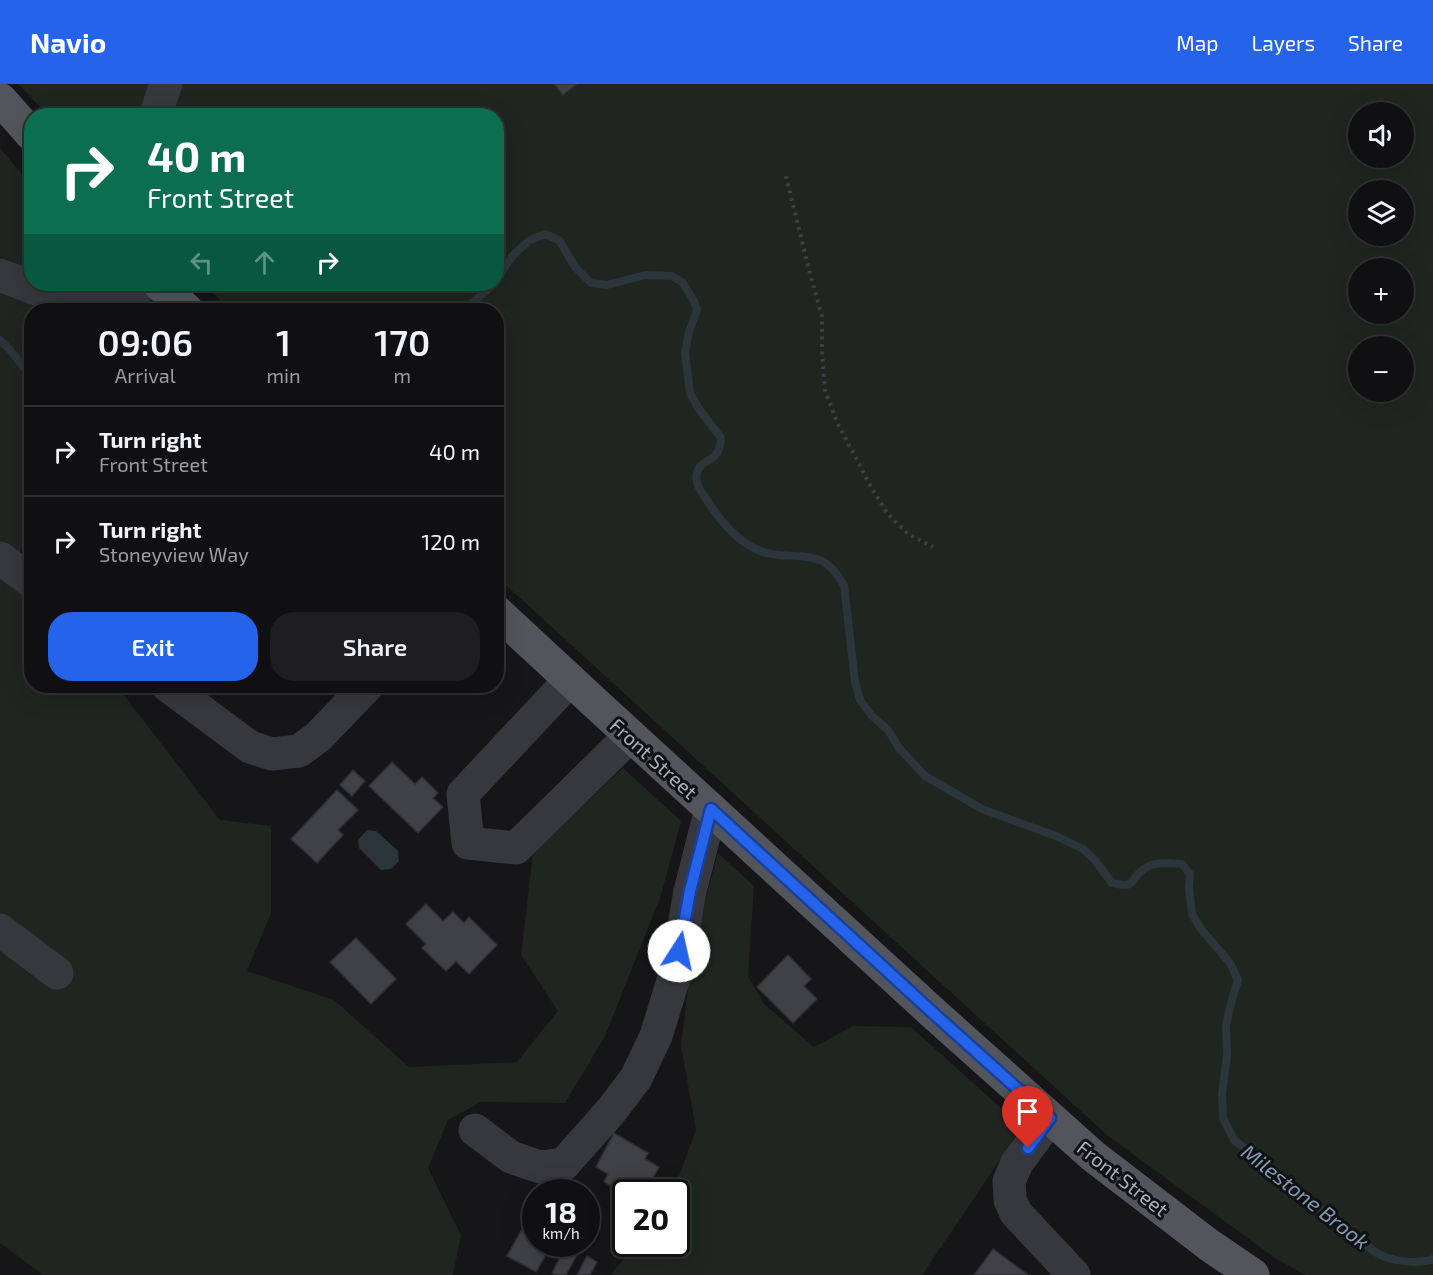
<!DOCTYPE html>
<meta charset="utf-8">
<style>
:root{--surface:#101012;--page:#1e1e20;--text:#f1f3f6;--muted:#9c9d9f;--line:#303032;--accent:#2563eb}
body{margin:0;font-family:"Exo 2",sans-serif;background:var(--page);color:var(--text);height:100vh;display:flex;flex-direction:column;font-size:22px;white-space:nowrap}
*{box-sizing:border-box;margin:0}
p{font-size:20px;color:var(--muted)}
.icon{flex:none;width:33px;height:33px;fill:none;stroke:currentColor;stroke-width:2;stroke-linecap:round;stroke-linejoin:round}
.map{position:relative;flex:1;overflow:hidden}
.sheet{position:absolute;left:24px;top:219px;width:480px;height:390px;display:flex;flex-direction:column;background:var(--surface);border-radius:24px;box-shadow:0 6px 24px #0002,0 0 0 2px var(--line)}
.sheet>*{flex:none}
.banner{position:absolute;left:24px;top:24px;width:480px;height:183px;border-radius:24px;box-shadow:0 6px 24px #0002,0 0 0 2px var(--line);background:#0b6e4f;color:#fff;overflow:hidden}
.controls{position:absolute;left:1348px;top:18px;display:grid;gap:12px}
.controls a{display:grid;place-items:center;width:66px;height:66px;border-radius:50%;background:var(--surface);box-shadow:0 6px 24px #0002,0 0 0 2px var(--line);font-size:30px}
.speed{position:absolute;left:522px;top:1095px;display:flex;gap:12px;font-size:30px;font-weight:700;text-align:center}
.speed>*{display:grid;place-content:center;width:78px;height:78px;border-radius:50%;background:var(--surface);box-shadow:0 6px 24px #0002,0 0 0 2px var(--line);line-height:1}
.speed small{font-size:15px;font-weight:400}
.speed .limit{border:3px solid #111;border-radius:9px;background:#fff;color:#111}
.pin{position:absolute;display:grid;place-items:center;width:51px;height:51px;color:#fff;margin:-62px -26px;border-radius:50% 50% 50% 0;rotate:-45deg;box-shadow:0 0 6px #0007}
.pin .icon{rotate:45deg}
.me{position:absolute;width:66px;margin:-33px;rotate:10deg;stroke-linejoin:round;filter:drop-shadow(0 0 4px #0008)}
.turn{display:flex;align-items:center;gap:21px;height:126px;padding:0 24px;font-size:27px}
.turn .icon{width:78px;height:78px;stroke-width:2.5}
.turn b{display:block;font-size:42px;line-height:51px}
.lanes{display:flex;align-items:center;height:57px;padding:0 24px;background:#0003;justify-content:center;gap:30px;direction:ltr}
.lanes .off{opacity:.35}
.eta{display:flex;justify-content:space-evenly;align-items:center;height:102px;text-align:center}
.eta b{font-size:36px;font-weight:600;line-height:42px}
.button{display:flex;gap:12px;margin-top:auto;padding:12px 24px}
.button a{flex:1;height:69px;border-radius:24px;background:var(--accent);color:#fff;font-size:24px;font-weight:600;line-height:69px;text-align:center}
.button a+a{background:var(--page);color:var(--text)}
ul{padding:0;list-style:none}
li{display:flex;align-items:center;gap:18px;height:90px;padding:0 24px;border-top:2px solid var(--line)}
li div{flex:1}
li b{display:block;font-size:22px}
li em{font-style:normal}
header{display:flex;align-items:center;gap:36px;box-sizing:border-box;height:84px;padding:0 30px;background:var(--accent);color:#fff}
header strong{font-size:28px}
nav{display:flex;gap:33px;margin-inline-start:auto;font-size:21px}
.map>svg:first-child{display:block}
.green{fill:#1e261f;fill-rule:evenodd}
.water{fill:#2c353c}
.lines{fill:none;stroke-linecap:round;stroke-linejoin:round}
.stream{stroke:#2c353c;stroke-width:8}
.building{fill:#404145;stroke:#303034;stroke-width:1.5}
.path{stroke:#3d3f44;stroke-width:4;stroke-dasharray:3 4.5;stroke-linecap:butt}
.minor{stroke:#37383d;stroke-width:33}
.major{stroke:#53555c;stroke-width:33}
.route-casing{stroke:#184099;stroke-width:15}
.route{stroke:#2563eb;stroke-width:10}
.labels{text-anchor:middle;dominant-baseline:central;stroke-width:6;stroke-linejoin:round;paint-order:stroke}
.street-label{font-size:20px;fill:#a8adb8;stroke:#111113}
.water-label{font-size:21px;font-style:italic;fill:#7f9bb3;stroke:#111113}
</style>
<header>
<strong>Navio</strong>
<nav><a>Map</a><a>Layers</a><a>Share</a></nav>
</header>
<div class="map">
<svg width="1433" height="1191" viewBox="0 0 1433 1191">
<rect width="100%" height="100%" fill="#161618"/>
<path class="green" d="M18 0H1433V1191H1305L1275 1174 1108 1052 497 493 496 226H230L204 200H496V32L48 31ZM1359 28H1404V74H1359ZM1359 106H1404V152H1359ZM1359 184H1404V230H1359ZM1359 262H1404V308H1359Z
M0 64 31 101V185L0 173Z
M0 207 52 226H32V441L20 468 31 485 32 602H117L220 736 271 742V829L247 887 334 916 409 983 517 978 558 927 521 871 533 769 623 684 681 737 660 814 605 952 565 1019 481 1018 448 1036 428 1084 461 1151 453 1191H43L0 1159Z
M718 769 754 802 748 892 764 920 814 963 853 942 911 943 1022 1043 922 1191H612L613 1188 636 1160H676V1108H673L696 1046 681 961 694 858Z"/>
<path class="water" d="M367 746 376 747 398 767 399 777 391 785 381 786 359 764 358 756Z"/>
<g class="lines">
<path class="stream" d="M496 196 513 171 530 156 545 150 559 156 575 183 591 199 607 201 645 191 672 192 683 199 694 217 697 226 689 248 685 268 690 309 699 325 721 354C720 381 701 372 697 389 694 399 702 408 706 415 720 436 738 460 763 468 781 474 806 469 822 477 832 482 838 492 844 501L855 598 860 616 871 631 888 646 899 664 925 692 982 725 1056 752 1083 765 1094 775 1112 799C1138 805 1128 796 1144 785 1153 777 1171 779 1182 780L1190 790 1189 803 1192 830 1201 845 1230 879 1238 896 1231 919 1226 942 1227 971 1222 1010 1223 1034 1234 1056 1370 1164C1375 1168 1381 1172 1388 1174 1401 1178 1420 1180 1433 1175
M464 226 494 200
M0 256 10 266 32 293"/>
</g>
<path class="building" d="M554 0H577L563 11Z
M392 678 415 700 422 693 438 709 433 714 443 723 418 749 369 702Z
M353 686 365 697 352 712 340 701Z
M337 706 358 726 338 746 343 751 317 779 291 755Z
M426 820 443 837 453 828 464 839 469 833 497 861 469 890 456 877 446 887 422 864 426 860 406 840Z
M356 854 396 895 371 920 330 878Z
M788 871 811 895 804 902 817 915 793 939 757 903Z
M614 1049 648 1069 645 1075 659 1083 645 1108H626V1110L604 1098 608 1090 596 1083Z
M536 1120V1160H552L536 1188 507 1172Z
M566 1162 578 1169 566 1191H556L552 1189Z
M993 1165 1027 1190V1191H974Z
M587 1172 597 1178 590 1191H577Z"/>
<g class="lines">
<path class="path" d="M786 92 810 190 822 232V267L825 306 837 338 871 403 887 429 908 450 933 463"/>
<path class="minor" d="M155 32 166 0
M0 191 47 209 84 216 120 212 146 200
M0 474 32 498
M570 596 463 710 468 759 516 764 630 652
M168 602 250 663 272 670 299 667 318 653 367 602
M0 846 57 889
M1050 1034 1017 1079 1009 1097 1010 1116 1016 1129 1074 1191
M475 1046 511 1073 540 1083 564 1080 611 1027 636 994 656 952 676 887 690 807 711 725"/>
<path class="major" d="M0 15 32 51
M159 200 187 226
M496 527 593 617 932 928 1093 1072 1209 1161 1253 1191"/>
</g>
<g class="lines">
<g class="route-casing">
<path id="route" d="M679 867 690 807 711 725 932 928 1050 1034 1028 1064"/>
</g>
<use href="#route" class="route"/>
</g>
<g class="labels">
<g class="street-label">
<text transform="translate(654 674) rotate(42)">Front Street</text>
<text transform="translate(1123 1094) rotate(38)">Front Street</text>
</g>
<g class="water-label">
<text transform="translate(1306 1112) rotate(38)">Milestone Brook</text>
</g>
</g>
</svg>
<div class="controls">
<a><svg class="icon" aria-label="sound" viewBox="0 0 24 24"><path d="M4 9h4l5-4v14l-5-4H4zM17 9q2 3 0 6"/></svg></a>
<a><svg class="icon" aria-label="layers" viewBox="0 0 24 24"><path d="M12 4l9 5-9 5-9-5zM3 14l9 5 9-5"/></svg></a>
<a>+</a>
<a>−</a>
</div>
<div class="speed"><div>18<small>km/h</small></div><div class="limit">20</div></div>
<div class="pin" style="left:1028px;top:1064px;background:#d93025"><svg class="icon" aria-label="arrive" viewBox="0 0 24 24"><path d="M6 21V4h12l-3 4 3 4H6"/></svg></div>
<svg class="me" style="left:679px;top:867px" viewBox="-20 -20 40 40"><circle r="19" fill="#fff"/><path d="M0-13L10 11 0 6-10 11z" fill="#2563eb"/></svg>
<div class="banner">
<div class="turn"><svg class="icon" aria-label="right" viewBox="0 0 24 24"><path d="M7 20v-9h11M14 6l5 5-5 5"/></svg><div><b>40 m</b>Front Street</div></div>
<div class="lanes"><svg class="icon off" aria-label="left" viewBox="0 0 24 24"><path d="M17 20v-9H6M10 6l-5 5 5 5"/></svg><svg class="icon off" aria-label="ahead" viewBox="0 0 24 24"><path d="M12 20V5M6 11l6-6 6 6"/></svg><svg class="icon" aria-label="right" viewBox="0 0 24 24"><path d="M7 20v-9h11M14 6l5 5-5 5"/></svg></div>
</div>
<section class="sheet">
<div class="eta">
<div><b>09:06</b><p>Arrival</p></div>
<div><b>1</b><p>min</p></div>
<div><b>170</b><p>m</p></div>
</div>
<ul>
<li><svg class="icon" aria-label="right" viewBox="0 0 24 24"><path d="M7 20v-9h11M14 6l5 5-5 5"/></svg><div><b>Turn right</b><p>Front Street</p></div><em>40 m</em></li>
<li><svg class="icon" aria-label="right" viewBox="0 0 24 24"><path d="M7 20v-9h11M14 6l5 5-5 5"/></svg><div><b>Turn right</b><p>Stoneyview Way</p></div><em>120 m</em></li>
</ul>
<div class="button"><a>Exit</a><a>Share</a></div>
</section>
</div>
